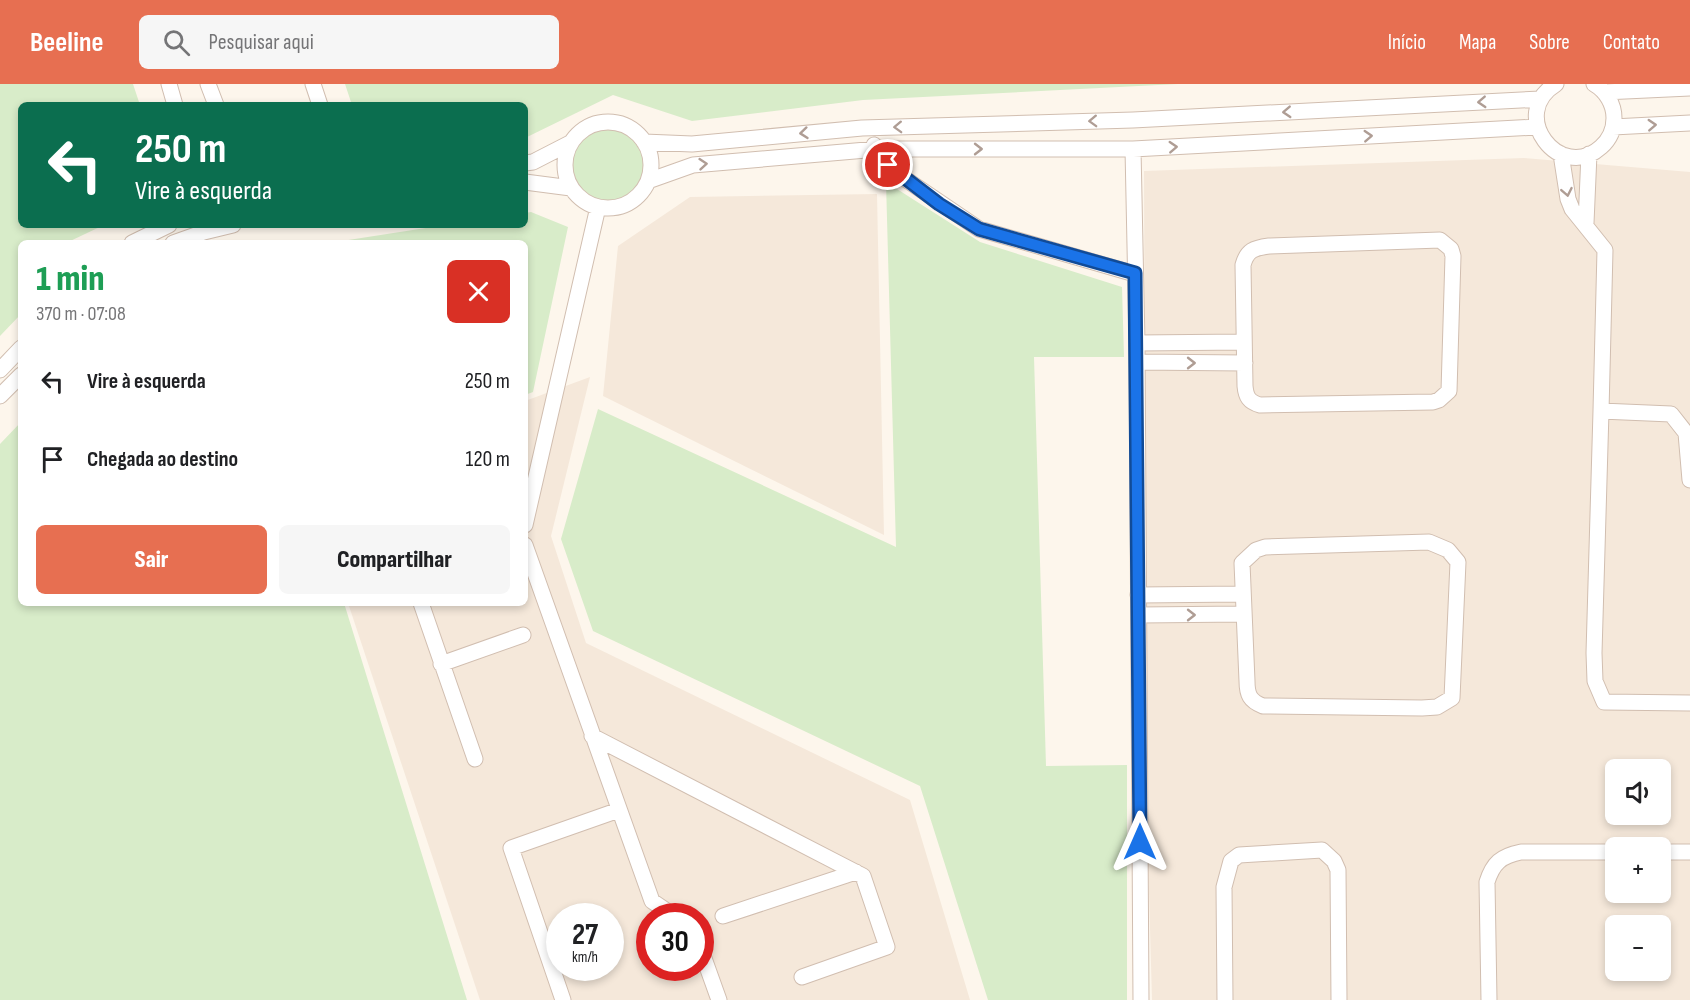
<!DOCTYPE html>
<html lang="pt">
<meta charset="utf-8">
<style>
:root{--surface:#fff;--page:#f6f6f6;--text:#202124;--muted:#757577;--accent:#e76f51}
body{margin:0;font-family:"Sofia Sans Condensed",sans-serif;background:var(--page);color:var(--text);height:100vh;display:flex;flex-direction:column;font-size:22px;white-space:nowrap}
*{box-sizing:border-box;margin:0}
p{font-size:20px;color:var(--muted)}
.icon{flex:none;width:33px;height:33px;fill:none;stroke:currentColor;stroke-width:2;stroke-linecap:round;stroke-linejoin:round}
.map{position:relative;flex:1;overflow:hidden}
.side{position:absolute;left:18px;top:156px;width:510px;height:366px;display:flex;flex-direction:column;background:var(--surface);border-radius:9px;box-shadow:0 3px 9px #0003}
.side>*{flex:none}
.guide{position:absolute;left:18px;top:18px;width:510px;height:126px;border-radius:9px;box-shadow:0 3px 9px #0003;background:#0b6e4f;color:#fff;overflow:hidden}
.buttons{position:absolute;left:1605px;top:675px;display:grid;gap:12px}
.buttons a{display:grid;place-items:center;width:66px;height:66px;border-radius:9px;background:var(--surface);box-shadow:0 3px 9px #0003;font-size:30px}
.speed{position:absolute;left:546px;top:819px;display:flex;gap:12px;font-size:30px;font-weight:700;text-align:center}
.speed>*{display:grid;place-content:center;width:78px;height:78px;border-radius:50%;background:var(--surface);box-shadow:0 3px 9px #0003;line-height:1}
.speed small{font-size:15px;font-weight:400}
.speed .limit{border:9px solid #d22;background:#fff;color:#111}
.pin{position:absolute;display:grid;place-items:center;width:51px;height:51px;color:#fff;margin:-26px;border:3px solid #fff;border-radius:50%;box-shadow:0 2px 6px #0007}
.me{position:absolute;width:66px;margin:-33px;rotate:0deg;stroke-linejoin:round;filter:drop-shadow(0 0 4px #0008)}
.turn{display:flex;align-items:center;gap:21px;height:126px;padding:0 18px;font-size:27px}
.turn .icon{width:78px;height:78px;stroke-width:2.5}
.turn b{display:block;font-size:42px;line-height:51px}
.round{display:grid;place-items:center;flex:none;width:63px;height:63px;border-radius:9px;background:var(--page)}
.overview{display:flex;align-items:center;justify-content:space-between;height:102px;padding:0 18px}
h1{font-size:36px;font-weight:800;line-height:45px;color:#1e9e55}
.primary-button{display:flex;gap:12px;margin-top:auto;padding:12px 18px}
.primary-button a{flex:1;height:69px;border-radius:9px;background:var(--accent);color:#fff;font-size:24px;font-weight:800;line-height:69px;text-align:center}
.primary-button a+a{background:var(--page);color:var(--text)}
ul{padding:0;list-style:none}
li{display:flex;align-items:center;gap:18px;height:78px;padding:0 18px}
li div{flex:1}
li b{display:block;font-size:22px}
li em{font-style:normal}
header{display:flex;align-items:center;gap:36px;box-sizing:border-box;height:84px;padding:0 30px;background:var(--accent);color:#fff}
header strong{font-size:28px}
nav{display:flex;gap:33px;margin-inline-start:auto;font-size:21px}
.search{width:420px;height:54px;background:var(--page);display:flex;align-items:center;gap:15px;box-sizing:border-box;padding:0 21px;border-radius:9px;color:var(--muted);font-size:22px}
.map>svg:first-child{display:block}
.residential{fill:#f5e8da;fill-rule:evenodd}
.green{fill:#d8ecc9}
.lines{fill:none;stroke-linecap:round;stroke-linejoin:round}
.minor-casing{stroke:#d1beb0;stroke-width:17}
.minor{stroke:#fff;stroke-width:15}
.oneway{stroke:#af9d94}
.route-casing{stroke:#114b97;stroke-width:15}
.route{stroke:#1a73e8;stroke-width:10}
</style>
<header>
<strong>Beeline</strong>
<div class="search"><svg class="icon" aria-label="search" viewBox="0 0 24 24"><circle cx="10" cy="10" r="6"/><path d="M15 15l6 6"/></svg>Pesquisar aqui</div>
<nav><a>Início</a><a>Mapa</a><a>Sobre</a><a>Contato</a></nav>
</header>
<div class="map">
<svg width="1690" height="916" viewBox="0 0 1690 916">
<rect width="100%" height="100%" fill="#fdf6ec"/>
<path class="residential" d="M1524 74 1690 88V916H1152L1146 700 1144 87ZM1616 686H1660V730H1616ZM1616 764H1660V808H1616ZM1616 842H1660V886H1616Z
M877 110 884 451 603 312 618 162 690 113Z
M590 293 551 452 586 559 910 716 970 916H480L348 519H525V317ZM560 832H610V884H560ZM650 832H700V884H650Z"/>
<path class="green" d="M0 0H133L140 21H21V141H104L66 159H21V230L0 252Z
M345 0H1178L863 16 692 37 613 11 525 54V21H352Z
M572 81a36 36 0 1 1 72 0a36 36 0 1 1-72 0Z
M886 98 980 158 1122 203 1124 273H1034L1046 682 1127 681V916H988L920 702 593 547 561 455 598 325 896 463Z
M531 128 568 143 533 308 525 311V159H329L445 141H525V129Z
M21 338V519H344L467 916H0V360Z"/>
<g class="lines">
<g class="minor-casing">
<path id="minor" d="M169 0 175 21
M208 0 216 21
M313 0 320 21
M1556 0C1507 30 1560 100 1601 63 1609 56 1614 46 1614 34 1614 20 1606 7 1594 0
M1604 8 1690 4
M565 81a43 43 0 1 1 86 0a43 43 0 1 1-86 0Z
M1613 43 1690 39
M644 58 692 60 862 44 1133 36 1541 15
M874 61 892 86 979 145 1135 190
M1133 65 1137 259 1141 916
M1561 70 1568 115 1572 125 1605 166 1601 327
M525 79 533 78 570 59
M648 97 693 81 878 65H1133L1537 43
M525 98 571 104
M1586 139 1589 70
M1440 156 1451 165 1453 172 1449 307 1439 316 1433 318 1260 321C1249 318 1246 313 1245 302L1243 181C1247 166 1254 164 1269 162Z
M132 159 169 141
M173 159 204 148 233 141
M1137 259 1244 258
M1137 278 1245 279
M0 286 21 264
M0 312 21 291
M1690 396 1686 349 1671 330 1601 327 1594 569 1595 597 1604 618 1690 619
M525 441 598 123
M1429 458 1448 466 1458 478 1452 614 1437 623 1422 624 1263 622C1250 617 1247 611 1247 597L1242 479 1256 466 1265 463Z
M525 461 652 817 674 832
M1138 511 1243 510
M421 519 475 675
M1139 531 1244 530
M441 580 523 551
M592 652 863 792 887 863 802 893
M1660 768H1690
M723 832 856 788
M700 863 719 916
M563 916 511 764 619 726
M1225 916 1224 803 1231 777 1239 771 1322 766 1334 777 1338 786 1339 916
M1489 916 1487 798C1493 779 1501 772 1521 768H1616"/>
</g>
<use href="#minor" class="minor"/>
</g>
<defs><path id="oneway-chevron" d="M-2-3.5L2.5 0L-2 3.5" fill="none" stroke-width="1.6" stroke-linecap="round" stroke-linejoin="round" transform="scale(1.5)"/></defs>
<g class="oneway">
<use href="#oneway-chevron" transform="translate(1482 18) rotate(177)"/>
<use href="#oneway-chevron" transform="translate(1287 28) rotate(177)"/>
<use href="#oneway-chevron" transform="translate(1093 37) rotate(178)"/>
<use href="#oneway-chevron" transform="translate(1652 41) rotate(-3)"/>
<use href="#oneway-chevron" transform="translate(898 43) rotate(178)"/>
<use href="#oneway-chevron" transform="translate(804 49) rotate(174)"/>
<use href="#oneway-chevron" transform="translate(1368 52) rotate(-3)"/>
<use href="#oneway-chevron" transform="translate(1173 63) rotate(-3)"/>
<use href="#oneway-chevron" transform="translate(978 65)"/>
<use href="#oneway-chevron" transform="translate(703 80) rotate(-5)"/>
<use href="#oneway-chevron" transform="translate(1567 108) rotate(79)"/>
<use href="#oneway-chevron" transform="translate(1191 279)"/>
<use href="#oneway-chevron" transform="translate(1191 531)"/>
</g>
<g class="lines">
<g class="route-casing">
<path id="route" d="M888 81 939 120 979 145 1135 189 1140 758"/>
</g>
<use href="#route" class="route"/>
</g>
</svg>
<div class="buttons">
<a><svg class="icon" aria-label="sound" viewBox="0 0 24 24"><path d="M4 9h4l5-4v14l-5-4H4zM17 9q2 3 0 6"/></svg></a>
<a>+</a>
<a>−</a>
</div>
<div class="speed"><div>27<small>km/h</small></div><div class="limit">30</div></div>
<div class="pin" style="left:888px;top:81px;background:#d93025"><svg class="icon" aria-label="arrive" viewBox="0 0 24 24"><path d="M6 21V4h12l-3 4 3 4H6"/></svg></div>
<svg class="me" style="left:1140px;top:758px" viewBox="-20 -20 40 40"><path d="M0-17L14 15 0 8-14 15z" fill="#1a73e8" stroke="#fff" stroke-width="4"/></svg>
<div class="guide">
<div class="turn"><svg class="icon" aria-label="left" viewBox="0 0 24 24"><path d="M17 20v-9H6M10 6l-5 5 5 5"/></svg><div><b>250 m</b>Vire à esquerda</div></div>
</div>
<section class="side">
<div class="overview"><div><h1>1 min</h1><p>370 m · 07:08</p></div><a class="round" style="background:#d93025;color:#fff"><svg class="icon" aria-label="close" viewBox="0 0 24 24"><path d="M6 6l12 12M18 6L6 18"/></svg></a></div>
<ul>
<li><svg class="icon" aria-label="left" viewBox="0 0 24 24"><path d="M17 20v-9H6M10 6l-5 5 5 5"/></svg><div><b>Vire à esquerda</b></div><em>250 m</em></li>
<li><svg class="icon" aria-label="arrive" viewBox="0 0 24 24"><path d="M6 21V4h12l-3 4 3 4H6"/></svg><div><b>Chegada ao destino</b></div><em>120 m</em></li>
</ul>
<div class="primary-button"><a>Sair</a><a>Compartilhar</a></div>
</section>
</div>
